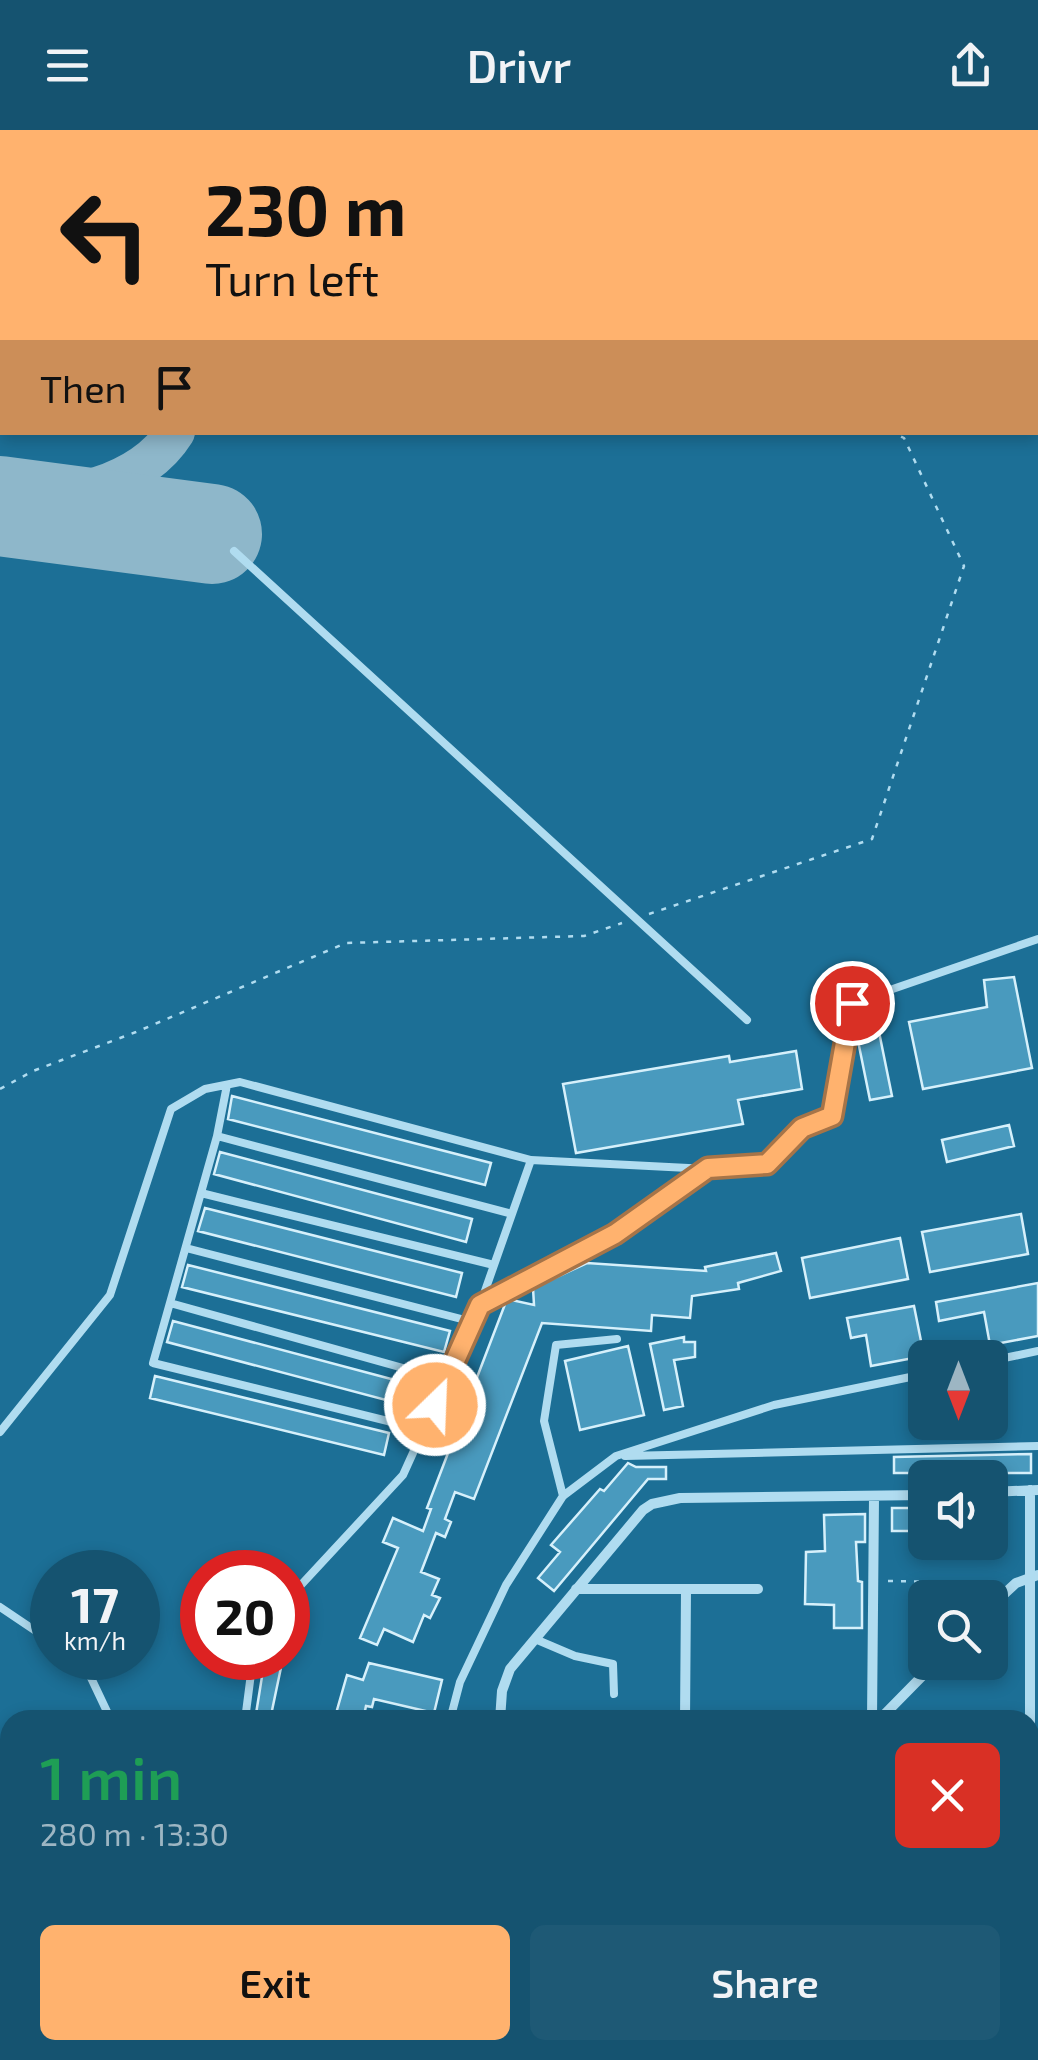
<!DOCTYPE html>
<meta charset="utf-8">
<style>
:root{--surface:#155370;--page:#1e5975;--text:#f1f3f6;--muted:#9db6c3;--accent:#ffb26e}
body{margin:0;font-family:"Exo 2",sans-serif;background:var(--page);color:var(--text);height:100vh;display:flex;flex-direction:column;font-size:38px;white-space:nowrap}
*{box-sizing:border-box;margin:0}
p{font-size:32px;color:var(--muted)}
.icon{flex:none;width:55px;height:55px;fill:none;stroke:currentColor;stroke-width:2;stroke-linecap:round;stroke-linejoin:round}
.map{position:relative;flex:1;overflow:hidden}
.side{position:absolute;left:0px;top:1580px;width:1040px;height:350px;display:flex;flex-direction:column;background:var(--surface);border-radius:30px 30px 0 0;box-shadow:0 5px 15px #0003}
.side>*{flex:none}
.top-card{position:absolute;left:0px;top:0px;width:1040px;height:305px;box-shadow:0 5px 15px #0003;background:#ffb26e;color:#111;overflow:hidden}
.needle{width:65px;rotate:180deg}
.buttons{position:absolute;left:908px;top:1210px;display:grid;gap:20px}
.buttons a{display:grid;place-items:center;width:100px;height:100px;border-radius:15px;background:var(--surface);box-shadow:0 5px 15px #0003;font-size:50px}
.speed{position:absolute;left:30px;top:1420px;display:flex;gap:20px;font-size:50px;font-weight:700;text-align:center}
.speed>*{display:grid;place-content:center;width:130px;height:130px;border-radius:50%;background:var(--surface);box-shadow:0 5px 15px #0003;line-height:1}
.speed small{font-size:25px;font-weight:400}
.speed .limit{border:15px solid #d22;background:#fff;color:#111}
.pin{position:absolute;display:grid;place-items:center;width:85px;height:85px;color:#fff;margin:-42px;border:5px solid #fff;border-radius:50%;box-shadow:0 2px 10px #0007}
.me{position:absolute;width:110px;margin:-55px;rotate:24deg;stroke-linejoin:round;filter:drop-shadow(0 0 8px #0008)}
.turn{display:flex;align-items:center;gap:35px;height:210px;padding:0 40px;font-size:45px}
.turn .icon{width:130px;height:130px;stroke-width:2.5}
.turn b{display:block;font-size:70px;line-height:85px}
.then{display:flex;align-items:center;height:95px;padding:0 40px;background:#0003;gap:20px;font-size:38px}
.round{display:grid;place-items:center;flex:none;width:105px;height:105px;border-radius:15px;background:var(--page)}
.summary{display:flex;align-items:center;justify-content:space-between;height:170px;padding:0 40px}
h1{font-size:60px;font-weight:600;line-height:75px;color:#1e9e55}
.primary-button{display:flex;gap:20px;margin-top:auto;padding:20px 40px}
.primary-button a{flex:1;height:115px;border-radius:15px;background:var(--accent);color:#111;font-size:40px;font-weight:600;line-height:115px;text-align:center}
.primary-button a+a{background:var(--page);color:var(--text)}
header{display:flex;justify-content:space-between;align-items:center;height:130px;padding:0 40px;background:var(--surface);font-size:45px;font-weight:600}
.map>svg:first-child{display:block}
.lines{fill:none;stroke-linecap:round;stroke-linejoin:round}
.taxiway{stroke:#8eb7ca;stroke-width:40}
.runway{stroke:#8eb7ca;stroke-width:100}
.building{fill:#499abe;stroke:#d6f0fb;stroke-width:2.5}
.path{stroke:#b0dcf0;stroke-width:2.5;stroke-dasharray:5 8;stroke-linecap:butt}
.lane{stroke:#b0dcf0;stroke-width:8}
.street{stroke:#b0dcf0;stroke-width:10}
.route-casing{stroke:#a67448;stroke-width:25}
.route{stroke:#ffb26e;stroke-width:18}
</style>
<header><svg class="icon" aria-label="menu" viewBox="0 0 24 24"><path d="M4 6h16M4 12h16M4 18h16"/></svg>Drivr<svg class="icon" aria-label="share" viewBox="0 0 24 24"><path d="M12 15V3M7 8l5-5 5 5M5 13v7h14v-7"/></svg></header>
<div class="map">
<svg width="1038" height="1930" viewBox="0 0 1038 1930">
<rect width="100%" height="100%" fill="#1c6f96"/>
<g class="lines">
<path class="taxiway" d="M0 62 2 63
M0 374C60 369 140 358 175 302"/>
<path class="runway" d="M0 376 212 404"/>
</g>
<path class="building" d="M1014 847 1032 938 923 959 909 892 987 877 984 850Z
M878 897 892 966 870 970 856 901Z
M796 921 802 959 738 970 743 994 576 1023 563 954 729 926 730 932Z
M232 966 491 1033 485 1055 228 989Z
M1009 995 1014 1016 947 1032 942 1010Z
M220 1022 472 1089 466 1112 214 1044Z
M205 1078 462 1143 456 1167 198 1101Z
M1021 1084 1028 1124 930 1142 922 1102Z
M900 1108 908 1149 810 1168 802 1128Z
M776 1123 781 1141 738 1153 739 1159 692 1166 690 1188 652 1185 651 1201 542 1193 474 1369 455 1362 445 1389 451 1392 445 1407 436 1403 421 1442 439 1449 432 1465 440 1468 430 1488 424 1485 413 1512 384 1499 377 1515 360 1508 398 1418 383 1412 393 1388 423 1401 431 1379 427 1378 507 1169 534 1175 533 1158 587 1133 706 1141 705 1137Z
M188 1135 450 1201 444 1222 182 1157Z
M1038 1153V1206L990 1215 984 1182 939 1191 936 1172Z
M914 1176 924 1226 871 1236 866 1205 851 1208 847 1188Z
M173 1191 421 1257 416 1278 167 1212Z
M684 1207V1212H695V1227L674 1230 683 1276 664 1280 650 1214Z
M628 1216 644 1285 580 1300 565 1231Z
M155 1246 389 1303 384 1325 150 1268Z
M1031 1324V1343H894V1327Z
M628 1333 636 1337H666V1349H648L554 1461 538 1448 560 1422 551 1415 600 1359 604 1361Z
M892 1378H925V1401H892Z
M865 1384V1412H856L858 1451 862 1452V1498H834V1475L805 1474 806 1422 825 1421 824 1385Z
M265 1528H283L270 1590H255Z
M369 1533 442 1550 434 1583 374 1569 372 1577 366 1576 363 1590H347L350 1583 337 1580 347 1545 363 1550Z"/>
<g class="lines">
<path class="path" d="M649 784 872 709 964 436 904 308 892 302
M0 959 33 941 136 902 346 813 584 806 622 793
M888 1451 995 1453"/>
<path class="lane" d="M299 2 300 0
M234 421 747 890
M227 955 217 1006 512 1084
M217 1006 153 1233 424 1300
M201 1063 494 1135
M186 1118 473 1192
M170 1173 446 1250
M480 1175 531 1030
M990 1231 1038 1221
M0 1302 110 1165 171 979 205 959 240 952 531 1030 708 1039 767 1035 802 998 832 986 852 873 1038 809
M625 1326 1038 1316
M563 1366 544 1291 556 1215 617 1209
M288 1469 403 1345 480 1175 615 1103 708 1039
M0 1477 52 1512
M535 1509 575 1526 613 1534 614 1564
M76 1528 84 1533 111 1590
M245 1590 253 1528
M450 1590 460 1552 506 1455 563 1366 616 1326 774 1275 925 1244
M201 1930 203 1920
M294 1930 295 1920
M809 1930 841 1920"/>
<path class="street" d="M990 1362 1038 1360
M576 1459H758
M990 1477 1016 1453 1038 1445
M500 1590 502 1561 510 1539 643 1380 652 1374 680 1368 925 1365
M685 1590 686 1460
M872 1590 874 1368
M879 1590 936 1532
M1030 1678V1360
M1030 1765 1038 1766
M496 1920 506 1929 749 1924 767 1926 770 1930
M939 1920V1930"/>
</g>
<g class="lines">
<g class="route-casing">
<path id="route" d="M435 1275 480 1175 615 1104 708 1038 767 1034 802 998 832 986 852 873"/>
</g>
<use href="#route" class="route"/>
</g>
</svg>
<div class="buttons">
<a><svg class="needle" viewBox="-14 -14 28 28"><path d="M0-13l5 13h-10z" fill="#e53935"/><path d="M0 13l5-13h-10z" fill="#9db6c3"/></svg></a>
<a><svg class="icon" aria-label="sound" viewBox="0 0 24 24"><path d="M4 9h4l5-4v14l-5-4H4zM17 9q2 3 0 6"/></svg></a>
<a><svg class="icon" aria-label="search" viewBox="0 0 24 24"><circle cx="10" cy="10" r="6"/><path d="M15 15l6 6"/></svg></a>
</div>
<div class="speed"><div>17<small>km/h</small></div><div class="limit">20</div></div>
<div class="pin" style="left:852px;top:873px;background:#d93025"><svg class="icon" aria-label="arrive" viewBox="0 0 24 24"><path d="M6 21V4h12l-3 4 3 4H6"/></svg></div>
<svg class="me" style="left:435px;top:1275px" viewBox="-20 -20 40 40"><circle r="17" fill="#ffb26e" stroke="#fff" stroke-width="3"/><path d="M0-11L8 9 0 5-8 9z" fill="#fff"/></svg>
<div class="top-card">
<div class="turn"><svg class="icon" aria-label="left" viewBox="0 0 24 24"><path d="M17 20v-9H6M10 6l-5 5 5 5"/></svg><div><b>230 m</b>Turn left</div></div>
<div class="then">Then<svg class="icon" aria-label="arrive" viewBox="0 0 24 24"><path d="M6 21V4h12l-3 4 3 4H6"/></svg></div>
</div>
<section class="side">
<div class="summary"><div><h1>1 min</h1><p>280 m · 13:30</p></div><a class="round" style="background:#d93025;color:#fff"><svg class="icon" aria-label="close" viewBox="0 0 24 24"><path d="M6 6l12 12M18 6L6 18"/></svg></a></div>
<div class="primary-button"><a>Exit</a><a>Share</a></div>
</section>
</div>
